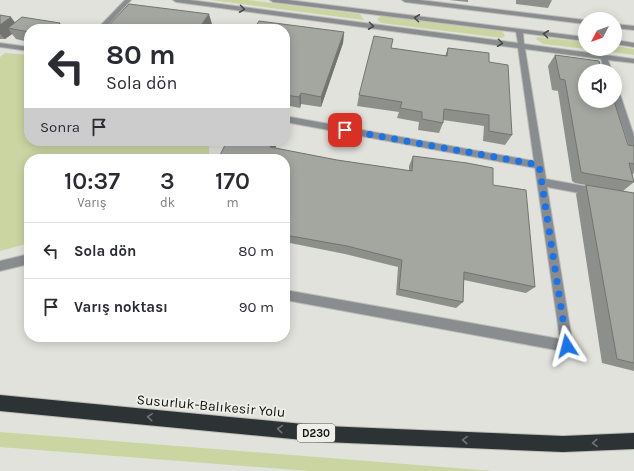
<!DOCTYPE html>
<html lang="tr">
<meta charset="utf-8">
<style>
:root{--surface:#fff;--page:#f2f2f3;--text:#2b2b33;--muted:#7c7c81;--line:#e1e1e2}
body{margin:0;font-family:Karla,sans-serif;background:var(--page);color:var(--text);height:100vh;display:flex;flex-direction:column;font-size:15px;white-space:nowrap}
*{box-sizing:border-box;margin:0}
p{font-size:13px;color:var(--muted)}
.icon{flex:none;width:22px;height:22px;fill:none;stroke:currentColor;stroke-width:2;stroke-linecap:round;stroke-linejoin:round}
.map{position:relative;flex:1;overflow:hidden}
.side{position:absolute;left:24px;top:154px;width:266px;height:188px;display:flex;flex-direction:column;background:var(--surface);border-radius:16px;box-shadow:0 2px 10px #0003}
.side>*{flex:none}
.guide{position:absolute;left:24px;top:24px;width:266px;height:122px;border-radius:16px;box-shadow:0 2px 10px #0003;background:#fff;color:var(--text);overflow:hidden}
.needle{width:26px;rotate:229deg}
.tools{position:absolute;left:578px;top:12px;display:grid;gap:8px}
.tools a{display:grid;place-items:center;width:44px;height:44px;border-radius:50%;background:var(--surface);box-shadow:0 2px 10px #0003;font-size:20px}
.pin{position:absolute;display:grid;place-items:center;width:34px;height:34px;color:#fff;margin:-17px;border-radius:8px;box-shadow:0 2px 6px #0006}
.me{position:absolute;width:44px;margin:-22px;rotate:351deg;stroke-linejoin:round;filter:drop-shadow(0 0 3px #0008)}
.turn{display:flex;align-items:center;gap:14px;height:84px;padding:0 16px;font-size:18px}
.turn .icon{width:52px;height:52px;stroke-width:2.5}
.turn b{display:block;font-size:28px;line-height:34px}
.then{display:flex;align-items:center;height:38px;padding:0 16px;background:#0003;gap:8px;font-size:15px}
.eta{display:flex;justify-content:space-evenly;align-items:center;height:68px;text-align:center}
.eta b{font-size:24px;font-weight:600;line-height:28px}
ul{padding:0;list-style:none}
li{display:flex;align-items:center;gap:12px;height:56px;padding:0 16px;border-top:1px solid var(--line)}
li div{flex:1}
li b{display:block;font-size:15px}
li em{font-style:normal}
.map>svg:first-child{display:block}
.green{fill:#cbd5a2}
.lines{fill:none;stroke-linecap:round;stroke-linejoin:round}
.minor-casing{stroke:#bcbdb7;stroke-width:2}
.highway-casing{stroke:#bcbdb7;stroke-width:2}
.minor{fill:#8a8d8f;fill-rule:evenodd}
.highway{fill:#2d3235;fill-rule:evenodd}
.wall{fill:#8d8f8a}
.shaded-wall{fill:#737470}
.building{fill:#a4a6a0;stroke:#737470}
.oneway{stroke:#484a4a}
.oneway2{stroke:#717474}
.route{stroke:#1a73e8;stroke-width:7;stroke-dasharray:0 12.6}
.labels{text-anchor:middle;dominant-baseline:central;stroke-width:3.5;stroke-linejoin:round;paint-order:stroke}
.shield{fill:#eeefe9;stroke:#545552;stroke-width:1}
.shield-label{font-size:11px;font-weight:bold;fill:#121311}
.near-street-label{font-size:14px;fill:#121311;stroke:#eeefe9}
</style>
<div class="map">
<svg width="634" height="471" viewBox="0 0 634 471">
<rect width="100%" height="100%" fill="#e1e2dc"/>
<path class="green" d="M210 0H248L360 14 364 20Z
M381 16 502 31 505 36 502 38 381 23 377 19Z
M538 37 585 42V49L543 44 536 39Z
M615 46 634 49V55L588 49H615Z
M5 53 29 55V85L26 88 29 89V141H209V159H29V243L0 251V57Z
M0 432 493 471H309L0 447Z"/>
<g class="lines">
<g class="minor-casing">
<path id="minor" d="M125 0H131L104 29H97Z
M173 0H190L518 43 516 32 273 2 270 0H288L585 37V41L523 33 524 44 634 59V63L608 60 612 71H604L601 59 525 49 546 179 595 188 598 189 600 192 598 195 595 196 547 187 573 346 571 350 567 352 285 300V290L560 339 535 168 285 122V116L534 161 518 48 176 2Z
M402 0H420L585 20V24L405 2Z
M615 24 634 26V30L615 28Z
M615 40 634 43V47L615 44Z
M0 43 29 47V51L0 47Z
M615 89 619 91 634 136V151L630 148 614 101Z
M29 254V264L0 271V261Z"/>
</g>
<g class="highway-casing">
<path id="highway" d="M0 395 324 426 563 436 634 433V449L563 452 324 442 0 411Z"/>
</g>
<use href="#minor" class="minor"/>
<use href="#highway" class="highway"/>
</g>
<path class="wall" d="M449 0H468V2Z
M516 0H552L548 8 516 4Z
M0 15 29 29V42L16 39 12 34 5 39H0Z
M285 29 344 32 343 43 321 107 301 104 300 108 285 105Z
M391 48 445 56 448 48 489 62 512 135 505 145 483 141 484 126 443 120V123L439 133 418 130 419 122 397 118 399 112 357 106 359 95Z
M555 55 602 71 628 145 634 146V173L632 175 634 182 623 191 634 193V371L602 363 576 194 586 185 575 183 572 181 558 91 552 90 548 66Z
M227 141H278L275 148 337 160 409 171V166L413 156 493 185 535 287 526 293 464 280 463 302 456 308 396 295 398 267 345 254 285 242V159Z"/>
<path class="shaded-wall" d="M209 14 212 24 209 29 202 24Z
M11 17 19 28H8L12 34 5 39 0 34V25Z
M60 23 64 29H54Z
M344 32 343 43 321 107V97Z
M301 93V104L300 108 299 97Z
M272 141H278L272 157 270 147Z"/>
<path class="building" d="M129 4 209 14 202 24 239 29H105Z
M0 15 11 17 0 25Z
M22 17 60 23 54 29H29V32L8 28Z
M259 21 344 32 321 97 301 93 299 97 285 95V29H254Z
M374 36 393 39 391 48 447 56 448 48 489 53V62L508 65 512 135 489 131V115L444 109 443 123 422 119V112L400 108 402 102 359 95Z
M555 55 599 61 602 71H585V101H614L628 145 634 146V164L629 163 634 182 584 173 581 172 565 80 560 79Z
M227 141H272L270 147 337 160 412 171 413 156 467 163 493 168V185L526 190 535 287 464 272 463 302 399 289 402 260 347 246 285 235V159H218Z
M586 185 634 193V363L617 359Z"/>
<defs><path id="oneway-chevron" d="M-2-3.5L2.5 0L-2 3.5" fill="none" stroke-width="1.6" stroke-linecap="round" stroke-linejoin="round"/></defs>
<g class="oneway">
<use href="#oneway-chevron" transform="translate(242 9) rotate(8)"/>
<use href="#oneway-chevron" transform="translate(417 18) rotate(-173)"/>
<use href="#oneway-chevron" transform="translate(371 26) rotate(7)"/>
<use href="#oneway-chevron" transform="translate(546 34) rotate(-173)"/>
<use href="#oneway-chevron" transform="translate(500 43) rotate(7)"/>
</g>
<g class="oneway2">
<use href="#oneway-chevron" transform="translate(150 417) rotate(-175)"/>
<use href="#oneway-chevron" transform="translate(280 429) rotate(-175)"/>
<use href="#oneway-chevron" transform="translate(465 440) rotate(-177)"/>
<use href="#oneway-chevron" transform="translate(595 443) rotate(177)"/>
</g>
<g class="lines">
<path class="route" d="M345 130 539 165 567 346"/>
</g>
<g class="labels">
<rect class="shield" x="297" y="424" width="38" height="18" rx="3"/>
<g class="shield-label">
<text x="316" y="433">D230</text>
</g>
<g class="near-street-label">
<text transform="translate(211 406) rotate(5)">Susurluk-Balıkesir Yolu</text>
</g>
</g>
</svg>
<div class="tools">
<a><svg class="needle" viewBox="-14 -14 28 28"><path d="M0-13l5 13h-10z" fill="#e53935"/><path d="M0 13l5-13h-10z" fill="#7c7c81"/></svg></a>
<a><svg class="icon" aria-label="sound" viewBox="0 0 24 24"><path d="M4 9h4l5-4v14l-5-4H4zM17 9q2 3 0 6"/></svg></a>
</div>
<div class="pin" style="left:345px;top:130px;background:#d93025"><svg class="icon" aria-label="arrive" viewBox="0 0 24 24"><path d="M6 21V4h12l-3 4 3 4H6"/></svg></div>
<svg class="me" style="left:567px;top:346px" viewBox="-20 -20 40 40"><path d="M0-17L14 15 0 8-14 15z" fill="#1a73e8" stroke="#fff" stroke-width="4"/></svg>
<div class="guide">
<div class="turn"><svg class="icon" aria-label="left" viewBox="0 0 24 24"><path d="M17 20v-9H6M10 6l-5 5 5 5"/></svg><div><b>80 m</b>Sola dön</div></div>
<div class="then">Sonra<svg class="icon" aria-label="arrive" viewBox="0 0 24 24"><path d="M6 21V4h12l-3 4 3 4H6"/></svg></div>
</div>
<section class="side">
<div class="eta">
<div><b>10:37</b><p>Varış</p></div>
<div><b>3</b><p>dk</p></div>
<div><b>170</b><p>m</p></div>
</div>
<ul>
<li><svg class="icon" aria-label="left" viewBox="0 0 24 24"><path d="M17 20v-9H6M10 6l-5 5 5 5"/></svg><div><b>Sola dön</b></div><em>80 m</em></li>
<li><svg class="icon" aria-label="arrive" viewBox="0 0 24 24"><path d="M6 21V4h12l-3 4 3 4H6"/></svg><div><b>Varış noktası</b></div><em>90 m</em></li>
</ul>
</section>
</div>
